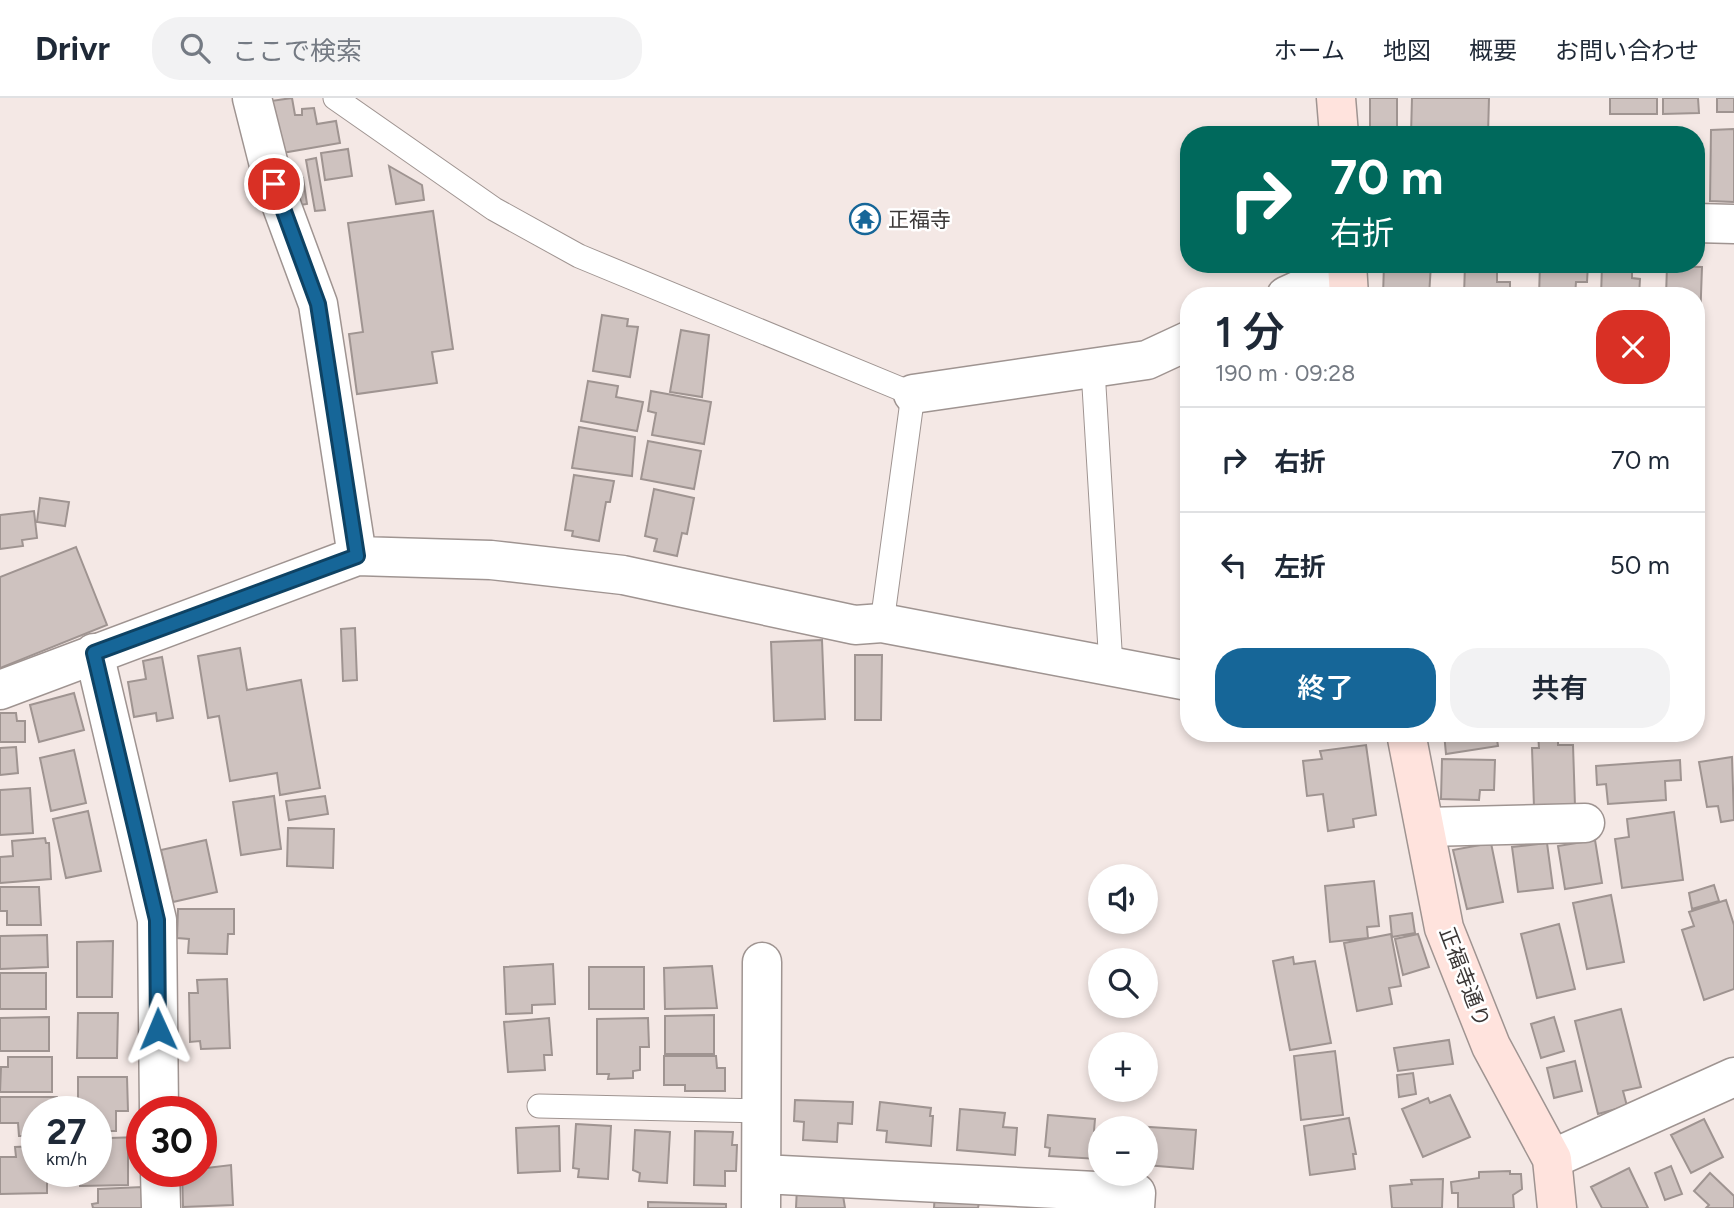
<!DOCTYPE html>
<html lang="ja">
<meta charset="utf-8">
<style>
:root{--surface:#fff;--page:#f2f2f3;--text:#1f2937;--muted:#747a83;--line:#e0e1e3;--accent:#166698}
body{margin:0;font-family:Figtree,"Noto Sans JP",sans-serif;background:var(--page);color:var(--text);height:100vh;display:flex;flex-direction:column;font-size:26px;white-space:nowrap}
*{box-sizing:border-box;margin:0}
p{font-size:23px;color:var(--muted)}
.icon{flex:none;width:38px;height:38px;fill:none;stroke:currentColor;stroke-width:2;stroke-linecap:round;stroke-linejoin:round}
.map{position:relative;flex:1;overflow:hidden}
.drawer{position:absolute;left:1180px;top:189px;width:525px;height:455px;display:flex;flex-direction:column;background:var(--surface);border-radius:28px;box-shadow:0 4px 10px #0003}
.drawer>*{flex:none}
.guide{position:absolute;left:1180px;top:28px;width:525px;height:147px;border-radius:28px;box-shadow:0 4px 10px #0003;background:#00695c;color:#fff;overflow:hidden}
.buttons{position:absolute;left:1088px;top:766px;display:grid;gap:14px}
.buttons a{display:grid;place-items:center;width:70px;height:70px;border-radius:50%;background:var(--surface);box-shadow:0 4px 10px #0003;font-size:35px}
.speed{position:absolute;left:21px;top:998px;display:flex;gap:14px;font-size:35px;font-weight:700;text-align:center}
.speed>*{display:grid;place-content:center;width:91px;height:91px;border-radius:50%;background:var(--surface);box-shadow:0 4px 10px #0003;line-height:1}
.speed small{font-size:18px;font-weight:400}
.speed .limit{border:10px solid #d22;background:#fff;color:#111}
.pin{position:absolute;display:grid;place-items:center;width:60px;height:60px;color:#fff;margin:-30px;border:4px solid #fff;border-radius:50%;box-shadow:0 2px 7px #0007}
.me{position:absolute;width:77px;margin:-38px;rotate:359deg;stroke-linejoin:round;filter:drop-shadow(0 0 5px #0008)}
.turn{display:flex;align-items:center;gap:24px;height:147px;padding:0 35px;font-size:32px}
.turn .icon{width:91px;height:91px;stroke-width:2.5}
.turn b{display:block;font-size:49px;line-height:60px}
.round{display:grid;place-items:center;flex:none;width:74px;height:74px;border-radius:28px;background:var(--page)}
.headline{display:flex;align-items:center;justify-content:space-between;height:119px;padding:0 35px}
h1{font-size:42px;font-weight:600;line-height:52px}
.cta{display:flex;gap:14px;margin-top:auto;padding:14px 35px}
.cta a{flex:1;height:80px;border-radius:28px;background:var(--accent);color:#fff;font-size:28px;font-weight:600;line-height:80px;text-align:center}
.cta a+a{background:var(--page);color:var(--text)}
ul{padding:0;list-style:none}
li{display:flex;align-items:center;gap:21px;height:105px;padding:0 35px;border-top:2px solid var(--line)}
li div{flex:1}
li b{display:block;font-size:26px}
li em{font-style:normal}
header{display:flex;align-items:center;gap:42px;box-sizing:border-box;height:98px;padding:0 35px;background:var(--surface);border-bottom:2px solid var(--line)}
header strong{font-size:33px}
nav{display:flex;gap:38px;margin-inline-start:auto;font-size:24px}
.search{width:490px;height:63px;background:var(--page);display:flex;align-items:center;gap:18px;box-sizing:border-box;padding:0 24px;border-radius:28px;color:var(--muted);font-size:26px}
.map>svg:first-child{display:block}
.building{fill:#cec2bf;stroke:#9f9491;stroke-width:2}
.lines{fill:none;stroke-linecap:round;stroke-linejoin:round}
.lane-casing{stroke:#9f9491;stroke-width:25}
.street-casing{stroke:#9f9491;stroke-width:41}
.secondary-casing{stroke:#9f9491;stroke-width:41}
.lane{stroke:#fff;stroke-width:23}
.street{stroke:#fff;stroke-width:38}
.secondary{stroke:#ffe3dd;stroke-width:38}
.route-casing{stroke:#0e4263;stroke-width:18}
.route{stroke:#166698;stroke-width:12}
.labels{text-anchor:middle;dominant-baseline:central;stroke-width:5;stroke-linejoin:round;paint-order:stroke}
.poi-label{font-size:21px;fill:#3b3736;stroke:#fff;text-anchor:start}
.street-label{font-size:21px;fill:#3b3736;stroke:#fff}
</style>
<header>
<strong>Drivr</strong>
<div class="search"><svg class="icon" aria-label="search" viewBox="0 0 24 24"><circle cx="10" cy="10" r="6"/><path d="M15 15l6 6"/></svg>ここで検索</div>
<nav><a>ホーム</a><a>地図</a><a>概要</a><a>お問い合わせ</a></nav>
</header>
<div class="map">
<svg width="1734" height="1110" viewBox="0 0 1734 1110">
<rect width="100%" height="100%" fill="#f4e8e5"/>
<path class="building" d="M292 0 295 17H302V11L314 10 317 26 336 23 340 45 282 55 271 3Z
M1370 0H1397V37H1370Z
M1412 0H1489L1488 37H1411Z
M1610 0H1657V16H1610Z
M1663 0H1698L1699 15 1663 16Z
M1717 0H1734V14H1717Z
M1637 30V37H1597V31Z
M1734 31V104L1710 103 1711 32Z
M348 51 352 78 325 82 321 55Z
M316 60 325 112 315 113 306 62Z
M389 68 422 87 424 102 396 106Z
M303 80 307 106 293 108 289 83Z
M433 113 453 251 432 254 437 285 357 296 349 236 363 234 348 125Z
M1384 166H1431L1429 198H1383Z
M1465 166H1497V184H1510V198H1464Z
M1540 166H1588L1587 184H1576L1575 198H1539Z
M1602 168 1632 169V180L1640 181 1639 198H1601Z
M1667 168 1702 169 1700 225H1696V198H1666Z
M602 217 628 221 627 228 638 229 630 279 593 273Z
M681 232 709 237 702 299 670 294Z
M1696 232H1702L1701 287H1696Z
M588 283 618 288 616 299 643 304 637 333 581 323Z
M651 293 711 304 704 346 652 337 656 315 648 313Z
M579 329 635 339 632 378 572 370Z
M648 343 701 353 694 391 641 381Z
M574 377 614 383 610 404H606L599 443 572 438 573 433 565 432Z
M654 391 694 400 687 436 682 435 677 458 654 453 657 441 645 438Z
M40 400 69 404 65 428 37 424Z
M34 413 37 440 22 442 23 448 0 451V417Z
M76 449 107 527 0 570V479Z
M355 530 357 582 343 583 341 531Z
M822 542 825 621 774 623 771 544Z
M240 550 247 592 301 582 320 690 280 697 277 675 230 683 219 618 208 620 198 558Z
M855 557H882L881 622H855Z
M162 559 173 620 157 623 156 615 134 619 128 584 146 581 143 563Z
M74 595 84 632 39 644 30 607Z
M0 615H16L17 623H25V644H0Z
M1444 635H1496L1498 648 1446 656Z
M1538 635H1558V647H1573L1575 708 1534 709 1532 650H1539Z
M1366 647 1376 717 1353 721 1354 729 1328 733 1323 696 1307 698 1303 663 1322 661 1320 653Z
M16 649 18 675 0 677V650Z
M74 652 86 705 51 713 40 660Z
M1732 659 1734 722 1721 724 1718 708 1707 709 1699 664Z
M1442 661 1495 662 1494 692H1480L1479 702 1441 701Z
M1680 662 1681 682 1665 683 1666 702 1608 706 1606 686 1597 687 1596 668Z
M30 690 33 735 0 737V692Z
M274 698 281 751 241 757 233 704Z
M325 698 328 716 289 722 286 703Z
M88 713 101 773 66 780 53 721Z
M1674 714 1683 782 1622 790 1615 741 1629 739 1627 721Z
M288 730 334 731 333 770 287 768Z
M45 740 46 745H49L51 781 0 785V759L13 758 12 743Z
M206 742 217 794 173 804 161 752Z
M1595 742 1602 785 1565 791 1558 748Z
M1491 745 1503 804 1467 811 1453 752Z
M1547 745 1553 790 1518 794 1512 749Z
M1374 783 1379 828 1367 829 1368 840 1330 844 1325 788Z
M1714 787 1719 803 1692 811 1689 795Z
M0 789H39L41 827H7V813H0Z
M1611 797 1624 864 1587 871 1573 805Z
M1726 802 1734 827V891L1704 902 1682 832 1694 828 1689 814Z
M178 811H234V836H228L227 856 188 855 189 841 177 840Z
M1412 815 1415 835 1392 839 1390 818Z
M1559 826 1575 891 1537 900 1521 836Z
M1391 836 1401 888 1389 890 1392 906 1357 913 1344 845Z
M1418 836 1429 869 1403 877 1395 841Z
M47 837 48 869 0 871V838Z
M113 843 112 899H77V844Z
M1293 859 1294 866 1315 863 1331 945 1290 952 1273 863Z
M553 866 555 906 532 907V915L506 916 504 869Z
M712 868 717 910 665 911 664 870Z
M589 869H644V911H589Z
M0 875H46V911H0Z
M227 881 230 950 201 951 200 943 190 944 189 895H198L197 882Z
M1621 911 1641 989 1623 993 1627 1008 1598 1016 1575 923Z
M78 915H118L117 960H77Z
M714 917V956H665V918Z
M49 919V953H0V920Z
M1554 919 1564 953 1541 960 1531 926Z
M549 920 552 957H544L545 972 508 974 504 924Z
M648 920 649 949H640V972L633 973V980L608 981 609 976H597V921Z
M1449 942 1453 966 1398 973 1394 950Z
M1335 953 1343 1017 1301 1022 1294 958Z
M664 958H716L717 970H725V993H685V987H664Z
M8 959H52V994H0L1 969H8Z
M1575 963 1582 993 1554 1000 1547 970Z
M1413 975 1416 996 1399 999 1397 977Z
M78 979H127L128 1013H116V1033H96V1013H78Z
M1450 997 1470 1039 1423 1059 1402 1011 1428 1000 1430 1005Z
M0 999H57V1013H37V1038H19L18 1025H0Z
M795 1002 853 1004 852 1026 838 1025 837 1044 803 1042 804 1024 794 1023Z
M880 1004 931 1010 930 1018H933L931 1048 886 1044 887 1033 877 1032Z
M960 1011 1005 1015 1003 1029 1017 1030 1015 1057 957 1052Z
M1048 1017 1095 1021 1094 1033H1100L1098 1061 1049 1058 1050 1050 1045 1049Z
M1349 1020 1356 1056H1353L1355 1071 1310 1077 1304 1028Z
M1704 1021 1723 1059 1691 1075 1671 1037Z
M576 1026 611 1028 608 1081 578 1079 579 1071 573 1070Z
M559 1028 560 1073 518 1075 516 1030Z
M1134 1028 1196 1032 1193 1071 1146 1067V1031H1133Z
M635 1032 670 1034 667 1085 639 1083 640 1075 633 1072Z
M695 1033 733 1034 732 1047H737L736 1073H725V1088L694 1087Z
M139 1039V1051H128V1087L80 1088V1073H96V1043H105L106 1050H110V1040Z
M37 1048V1073H47V1095L0 1096V1059H16L15 1049Z
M231 1067 233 1107 183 1109 182 1073Z
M1671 1068 1682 1096 1665 1102 1655 1075Z
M1629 1070 1648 1110H1602L1591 1089Z
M1510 1073V1076H1521L1522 1091 1513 1097 1514 1110H1458V1095H1452L1451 1084 1479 1080V1074Z
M1710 1075 1734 1098V1110H1706L1709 1107 1694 1093Z
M1443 1081 1442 1110H1392L1390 1088 1412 1086 1411 1082Z
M142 1089V1110H93L92 1106 98 1105V1091Z
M797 1089 842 1091 845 1110H796Z
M935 1094 979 1105 978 1110H934Z
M648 1104 726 1106V1110H648Z"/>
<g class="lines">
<g class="lane-casing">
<path id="lane" d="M335 0 494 111 579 158 913 296 882 525
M1093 272 1111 568
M539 1008 763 1013"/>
</g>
<g class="street-casing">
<path id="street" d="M252 0 274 87 318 206 357 458
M1696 125 1734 126
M1286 198 1347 170
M913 296 1147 262 1188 243
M94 555 157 822 159 1013
M0 592 357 458 491 462 623 477 855 527 882 525 1188 583
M1426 729 1585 725
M1552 1061 1734 979
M160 1073 161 1110
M762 1076 1136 1095 1135 1110
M761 1110 762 864"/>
</g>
<g class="secondary-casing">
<path id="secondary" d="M1336 0 1339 37
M1347 166 1349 198
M1406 635 1444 830 1491 948 1552 1061 1557 1110"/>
</g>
<use href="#lane" class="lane"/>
<use href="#street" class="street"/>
<use href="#secondary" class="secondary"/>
</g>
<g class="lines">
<g class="route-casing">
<path id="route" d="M158 931 157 822 94 555 357 458 318 206 274 86"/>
</g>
<use href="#route" class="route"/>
</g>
<defs>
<g id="temple-ring" transform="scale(1.575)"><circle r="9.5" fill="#fff" stroke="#166698" stroke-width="1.5"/><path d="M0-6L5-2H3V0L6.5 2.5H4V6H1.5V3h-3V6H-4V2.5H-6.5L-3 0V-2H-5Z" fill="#166698"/></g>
</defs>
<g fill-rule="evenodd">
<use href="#temple-ring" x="865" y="121"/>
</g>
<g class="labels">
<g class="poi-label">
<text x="888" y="121">正福寺</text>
</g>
<g class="street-label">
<text transform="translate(1465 879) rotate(69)">正福寺通り</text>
</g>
</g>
</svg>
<div class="buttons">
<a><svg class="icon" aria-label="sound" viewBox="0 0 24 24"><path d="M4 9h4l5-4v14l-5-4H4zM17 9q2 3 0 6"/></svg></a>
<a><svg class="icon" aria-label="search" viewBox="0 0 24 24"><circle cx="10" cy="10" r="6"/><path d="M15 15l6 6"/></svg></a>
<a>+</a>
<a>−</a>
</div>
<div class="speed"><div>27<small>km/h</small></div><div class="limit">30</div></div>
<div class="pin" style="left:274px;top:86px;background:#d93025"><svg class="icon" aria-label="arrive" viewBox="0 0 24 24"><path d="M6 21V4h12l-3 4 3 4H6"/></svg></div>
<svg class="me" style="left:158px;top:931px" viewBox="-20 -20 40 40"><path d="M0-17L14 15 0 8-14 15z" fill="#166698" stroke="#fff" stroke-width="4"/></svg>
<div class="guide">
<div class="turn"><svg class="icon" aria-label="right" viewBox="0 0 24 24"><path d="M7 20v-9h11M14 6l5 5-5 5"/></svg><div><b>70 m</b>右折</div></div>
</div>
<section class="drawer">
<div class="headline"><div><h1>1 分</h1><p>190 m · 09:28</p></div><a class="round" style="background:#d93025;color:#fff"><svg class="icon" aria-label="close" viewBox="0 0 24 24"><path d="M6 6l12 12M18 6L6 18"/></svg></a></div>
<ul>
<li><svg class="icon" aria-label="right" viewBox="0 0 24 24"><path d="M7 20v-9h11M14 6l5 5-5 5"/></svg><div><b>右折</b></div><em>70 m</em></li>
<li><svg class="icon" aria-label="left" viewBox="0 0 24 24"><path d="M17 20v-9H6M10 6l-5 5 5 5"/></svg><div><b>左折</b></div><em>50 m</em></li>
</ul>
<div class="cta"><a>終了</a><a>共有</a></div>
</section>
</div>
